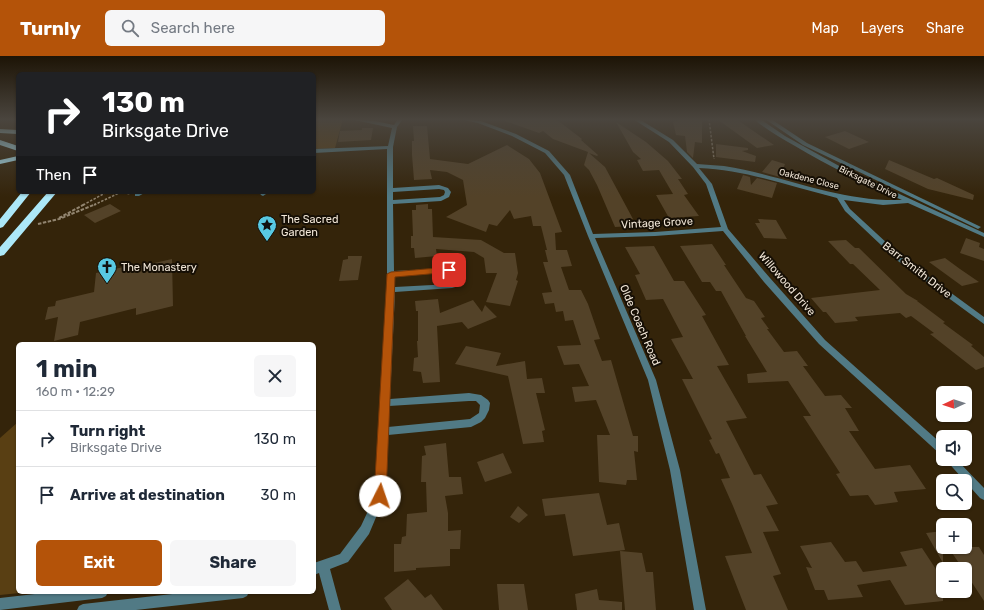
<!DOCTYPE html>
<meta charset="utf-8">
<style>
:root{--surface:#fff;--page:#f6f6f7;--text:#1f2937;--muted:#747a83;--line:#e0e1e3;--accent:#b45309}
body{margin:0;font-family:Rubik,sans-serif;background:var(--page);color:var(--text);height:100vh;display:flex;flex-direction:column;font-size:15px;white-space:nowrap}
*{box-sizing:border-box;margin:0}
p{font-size:13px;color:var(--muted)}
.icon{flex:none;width:22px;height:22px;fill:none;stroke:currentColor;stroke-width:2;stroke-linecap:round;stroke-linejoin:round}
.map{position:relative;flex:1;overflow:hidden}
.drawer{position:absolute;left:16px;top:286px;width:300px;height:252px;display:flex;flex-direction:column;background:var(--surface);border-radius:6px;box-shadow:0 1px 3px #0004}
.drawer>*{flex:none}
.banner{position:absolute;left:16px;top:16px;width:300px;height:122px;border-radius:6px;box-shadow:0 1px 3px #0004;background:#202124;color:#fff;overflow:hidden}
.needle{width:26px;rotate:267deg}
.fabs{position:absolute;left:936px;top:330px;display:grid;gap:8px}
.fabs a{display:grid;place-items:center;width:36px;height:36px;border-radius:6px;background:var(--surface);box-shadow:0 1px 3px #0004;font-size:20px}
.pin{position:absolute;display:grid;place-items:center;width:34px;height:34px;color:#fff;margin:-17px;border-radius:8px;box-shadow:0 2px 6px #0006}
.me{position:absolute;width:44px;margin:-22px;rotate:4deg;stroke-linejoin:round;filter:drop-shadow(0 0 3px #0008)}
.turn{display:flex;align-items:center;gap:14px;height:84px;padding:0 20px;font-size:18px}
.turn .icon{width:52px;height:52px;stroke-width:2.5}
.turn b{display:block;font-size:28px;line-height:34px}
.then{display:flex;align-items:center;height:38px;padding:0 20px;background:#0003;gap:8px;font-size:15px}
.round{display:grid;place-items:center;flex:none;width:42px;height:42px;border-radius:6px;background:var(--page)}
.overview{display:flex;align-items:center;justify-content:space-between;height:68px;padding:0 20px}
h1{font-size:24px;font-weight:700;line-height:30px}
.cta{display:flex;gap:8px;margin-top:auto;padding:8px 20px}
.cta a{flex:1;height:46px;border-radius:6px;background:var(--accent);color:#fff;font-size:16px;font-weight:700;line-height:46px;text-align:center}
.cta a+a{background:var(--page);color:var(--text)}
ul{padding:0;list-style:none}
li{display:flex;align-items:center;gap:12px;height:56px;padding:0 20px;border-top:1px solid var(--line)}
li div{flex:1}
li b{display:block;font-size:15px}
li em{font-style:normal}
header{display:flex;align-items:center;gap:24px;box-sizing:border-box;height:56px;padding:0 20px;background:var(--accent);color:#fff}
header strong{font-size:19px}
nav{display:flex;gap:22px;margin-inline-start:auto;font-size:14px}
.search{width:280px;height:36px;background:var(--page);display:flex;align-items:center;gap:10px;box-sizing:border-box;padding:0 14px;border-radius:6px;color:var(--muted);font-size:15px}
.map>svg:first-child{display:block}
.green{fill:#593f13}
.building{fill:#534228}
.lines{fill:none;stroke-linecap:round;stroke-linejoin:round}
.path-far1{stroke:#928570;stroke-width:1.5;stroke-dasharray:2.5 1.5;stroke-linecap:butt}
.path{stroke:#928570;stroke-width:2;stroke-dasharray:3.5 1.5;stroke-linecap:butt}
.street{fill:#517a85;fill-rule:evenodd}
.highway{fill:#ace8f8;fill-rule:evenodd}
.route{fill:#b45309;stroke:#753606}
.labels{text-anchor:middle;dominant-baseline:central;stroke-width:4;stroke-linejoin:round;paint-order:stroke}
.far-street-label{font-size:9px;fill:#f1e6d7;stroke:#160f05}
.poi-label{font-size:11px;fill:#f1e6d7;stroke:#160f05;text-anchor:start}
.street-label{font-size:11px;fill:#f1e6d7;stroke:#160f05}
</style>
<header>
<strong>Turnly</strong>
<div class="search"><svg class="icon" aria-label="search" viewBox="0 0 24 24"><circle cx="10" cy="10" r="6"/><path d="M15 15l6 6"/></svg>Search here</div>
<nav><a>Map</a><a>Layers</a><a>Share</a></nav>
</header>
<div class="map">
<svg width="984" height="554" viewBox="0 0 984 554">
<rect width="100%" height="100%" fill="#34240a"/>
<path class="green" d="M314 63H343L335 92 314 93Z
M18 366V536H29L0 539V382Z"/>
<path class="building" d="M505 63H556L582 83 581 84 598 99 597 100 589 97 605 111 633 163H628L632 170 615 171 597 129 589 114 584 109 588 96 553 83 543 75 539 77 505 65Z
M682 63H702V87L695 86 693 102 687 96 685 80 676 79 673 66Z
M717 63H736L774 89 757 92Z
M616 66 646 86 668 105 682 123H678L688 138 684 139 699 160 669 162 656 139 673 138 659 114 643 115 637 104 641 103 633 96Z
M413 70H427L430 103 468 108 507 89 529 103 540 117 562 176 555 177 556 194H567L572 210 561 211 569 234H581L588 248 600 283 594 284 602 305 611 304 633 380H638V396L634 395 637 424H627L626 429 599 426 597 379H610L596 344 575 346 572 331 589 330 579 308 564 309 557 290 581 289 573 264 565 265 563 255 556 256 554 247 545 248 542 237 552 236 543 206H548L545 194H547L541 170H533L531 160 514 163 510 154 497 170 489 168 486 176 446 161 467 149 463 124 447 116 430 114 432 123 414 124 412 99V85H414Z
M362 72H373L371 84 338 86 340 75 362 74Z
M845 75 869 86 849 93 825 81Z
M716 88 748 92V94L742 95 756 100 755 106 716 101Z
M772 104 785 108 780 121 762 116Z
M889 104 934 123 937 122 974 139 973 144 928 133 885 113Z
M743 119 750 121 751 129 757 122 777 127 772 142 737 133Z
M110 148 121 155 95 167 84 159Z
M428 148V153H432L433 181 481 184 504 197H515L518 217 516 224 518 225 510 250 486 246 497 217H486L484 202 474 196 436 193 437 200 415 202 414 192H411V180H413L412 154H416V149Z
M758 163 776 164 787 183 764 182 755 167H760Z
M966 182 980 187 979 191 984 193V205L960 197Z
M846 184 855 192H859L906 238 918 245H917L945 266 943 267 973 289 971 290 984 301V311L976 314 930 278 934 277 911 260 906 262 900 257 855 261 858 265 835 267 826 256H823L811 242 880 234 853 208H850L828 185Z
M712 188 726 209H724L746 242 754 245 765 261 761 262 769 273H767L784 296 797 295 808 310H803L825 340 841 339 852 352H845L859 375H849L875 413 910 409 926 433 894 436 898 446 875 449 868 439 850 440 836 418 840 417 803 360H811L788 325 748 327 747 318 767 316 745 280H746L721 235H716L710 226H702L680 190Z
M654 190 674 225H684L706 259 702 260 729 309 717 310 747 362 726 365 754 419 761 418 778 448 766 450 779 475 763 476 781 518 773 520 788 554H746L725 500 752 497 733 450 721 423 730 422 719 397 716 398 709 384 712 383 682 323H693L671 283 683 281 663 243 646 244 635 219 640 218 625 191Z
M348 200H362L358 224 339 225 343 204 348 203Z
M945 202 960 213 979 226 962 230 929 206Z
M172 203 173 250 136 259V252L80 266 78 279 54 285 58 261 45 264 48 251 55 250 56 245 94 236 96 217 133 209 132 212Z
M438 243 440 257 473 244 482 256 485 249 497 261 468 273 462 266 437 270 440 326 423 327 421 316 413 315 414 302 418 301 417 285H418V255H416L415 245Z
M466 290 501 297 496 310 525 305 527 323 542 322 545 337H536L545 374 542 375 544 386 523 388 508 320 455 308Z
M446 387 449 421H461L463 438 445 440 448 457V475L461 474 460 493H450V510L416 512V514L394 516V488H401L402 481 406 480 407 458 427 456 426 426H421L422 400 426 399 424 390Z
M503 397 512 417 485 426 477 406Z
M599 437 607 469 619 467 625 494 573 500 565 458 545 460 542 443Z
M518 450 528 459 519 467 510 461Z
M943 475V507L926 477Z
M831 486 845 506 856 505 863 516 907 510 900 496 922 492 943 524V545L905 549 890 524 857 529 863 541 828 544 824 534H815L806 511 812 512 800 490Z
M948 491H979L984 499V545L965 516V513H963Z
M620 495 642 497 646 516H653L656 554H625Z
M408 523 425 542 431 538 443 554H392L384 542Z
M497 528H524L528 554H499Z
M597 533 599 544 622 546V554H577L575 538Z"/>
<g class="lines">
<path class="path-far1" d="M709 63 714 103
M83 149 107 136
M94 149 121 136 130 138"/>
<path class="path" d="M59 162 85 148
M38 168 59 163 96 148"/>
<path class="street" d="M350 63 375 65 394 69 398 63H403L397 71 393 91V132L439 129 448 132 451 136 449 141 441 145 393 148 394 215 455 212 463 215 465 222 462 229 452 232 395 236 390 343 469 337 481 339 488 344 490 347 489 354 485 362 481 366 471 371 388 379 385 440 369 478 348 506 330 513 341 554H329L319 517 314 519V507L340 498 361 470 375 440 387 234V93L314 97V93L388 90 392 72ZM439 133 444 134 445 136 444 139 440 141 393 144V136ZM454 216 457 218V222L456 226 451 228 395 231 394 220ZM469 345H476L480 349 479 357 470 363 388 371 389 350Z
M459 63 481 65 516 78 549 95 570 119 593 178 655 176 721 171 706 128 693 111 669 86 633 63H639L673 84 697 108C706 109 715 109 724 110 786 120 838 146 902 144 865 128 829 110 795 90 781 82 766 74 754 63H760L785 80 841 111 984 177V181L982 180 908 147 883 149 844 144 850 153 902 201 984 261V268L898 205 845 155 837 142C792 131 747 114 699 112L712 128 728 173 770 222 825 284 943 389V399L940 398 819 288 764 226 723 175 655 180 595 182 656 324 680 414 706 554H694L670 414 648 324 588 180 564 119 545 97 512 80 478 67Z
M765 63H771L807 87 981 171 978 173 976 172 803 89Z
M138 136H146L139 140H135V138Z
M259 136H265L266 138 263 140 261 139Z
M945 403H956L984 432V444L980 442Z
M52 536H108L106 540 102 542 0 554V542Z
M190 536H249L247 540 243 542 136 554H77L79 550 83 548Z"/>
<path class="highway" d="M0 73 18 74V78L0 77Z
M0 84 18 90V95L0 89Z
M18 100V104L0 108V104Z
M22 136H31L3 171 0 172V163Z
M48 136H57L4 199 0 200V191Z"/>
</g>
<linearGradient id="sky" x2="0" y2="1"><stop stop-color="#1d1406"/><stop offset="0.45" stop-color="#4a453e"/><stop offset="1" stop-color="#4a453e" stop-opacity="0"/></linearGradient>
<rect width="984" height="141" fill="url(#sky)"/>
<path class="route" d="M449 211 453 214 452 216 395 221 386 440 384 444 380 445 376 444 374 440 387 218 391 216Z"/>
<defs>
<g id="sight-pin" transform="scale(1)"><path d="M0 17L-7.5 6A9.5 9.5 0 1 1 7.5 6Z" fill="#58c9e3" stroke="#160f05"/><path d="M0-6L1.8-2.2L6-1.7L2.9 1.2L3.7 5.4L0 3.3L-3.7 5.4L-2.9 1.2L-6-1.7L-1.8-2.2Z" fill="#111"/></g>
<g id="church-pin" transform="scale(1)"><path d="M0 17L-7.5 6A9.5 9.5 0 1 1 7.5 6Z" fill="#58c9e3" stroke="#160f05"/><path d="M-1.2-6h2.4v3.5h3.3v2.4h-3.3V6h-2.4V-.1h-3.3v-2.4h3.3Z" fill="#111"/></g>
</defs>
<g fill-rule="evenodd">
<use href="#sight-pin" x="267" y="169"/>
<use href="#church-pin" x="107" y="211"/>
</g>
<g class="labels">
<g class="far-street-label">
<text transform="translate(809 123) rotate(14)">Oakdene Close</text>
<text transform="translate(868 126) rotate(26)">Birksgate Drive</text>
</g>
<g class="poi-label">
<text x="281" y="163">The Sacred<tspan x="281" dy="13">Garden</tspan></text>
<text x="121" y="211">The Monastery</text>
</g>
<g class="street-label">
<text transform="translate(657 167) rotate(-3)">Vintage Grove</text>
<text transform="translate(917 214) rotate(38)">Barr Smith Drive</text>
<text transform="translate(787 228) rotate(49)">Willowood Drive</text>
<text transform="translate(640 269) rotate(67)">Olde Coach Road</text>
</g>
</g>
</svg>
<div class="fabs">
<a><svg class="needle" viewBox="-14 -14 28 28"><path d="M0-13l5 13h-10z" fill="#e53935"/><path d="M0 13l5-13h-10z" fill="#747a83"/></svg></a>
<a><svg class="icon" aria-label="sound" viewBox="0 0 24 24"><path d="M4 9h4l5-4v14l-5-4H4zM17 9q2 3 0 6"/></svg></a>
<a><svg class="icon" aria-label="search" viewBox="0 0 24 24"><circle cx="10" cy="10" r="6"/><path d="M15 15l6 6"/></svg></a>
<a>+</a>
<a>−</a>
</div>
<div class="pin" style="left:449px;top:214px;background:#d93025"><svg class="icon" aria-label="arrive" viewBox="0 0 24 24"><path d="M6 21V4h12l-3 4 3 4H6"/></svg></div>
<svg class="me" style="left:380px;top:440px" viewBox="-20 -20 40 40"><circle r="19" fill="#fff"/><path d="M0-13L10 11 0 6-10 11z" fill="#b45309"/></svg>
<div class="banner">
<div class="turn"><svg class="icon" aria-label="right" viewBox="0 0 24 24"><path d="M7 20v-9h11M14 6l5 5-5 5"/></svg><div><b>130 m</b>Birksgate Drive</div></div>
<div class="then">Then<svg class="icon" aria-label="arrive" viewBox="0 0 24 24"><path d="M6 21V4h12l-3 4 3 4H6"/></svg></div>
</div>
<section class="drawer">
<div class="overview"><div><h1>1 min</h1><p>160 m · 12:29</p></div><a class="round"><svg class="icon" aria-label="close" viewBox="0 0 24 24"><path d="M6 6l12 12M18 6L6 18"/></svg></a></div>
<ul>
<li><svg class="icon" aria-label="right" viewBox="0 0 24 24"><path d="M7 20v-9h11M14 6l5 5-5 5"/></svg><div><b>Turn right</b><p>Birksgate Drive</p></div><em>130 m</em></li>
<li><svg class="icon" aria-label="arrive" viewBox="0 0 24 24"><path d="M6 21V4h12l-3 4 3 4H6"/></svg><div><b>Arrive at destination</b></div><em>30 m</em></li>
</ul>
<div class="cta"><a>Exit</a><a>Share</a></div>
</section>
</div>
